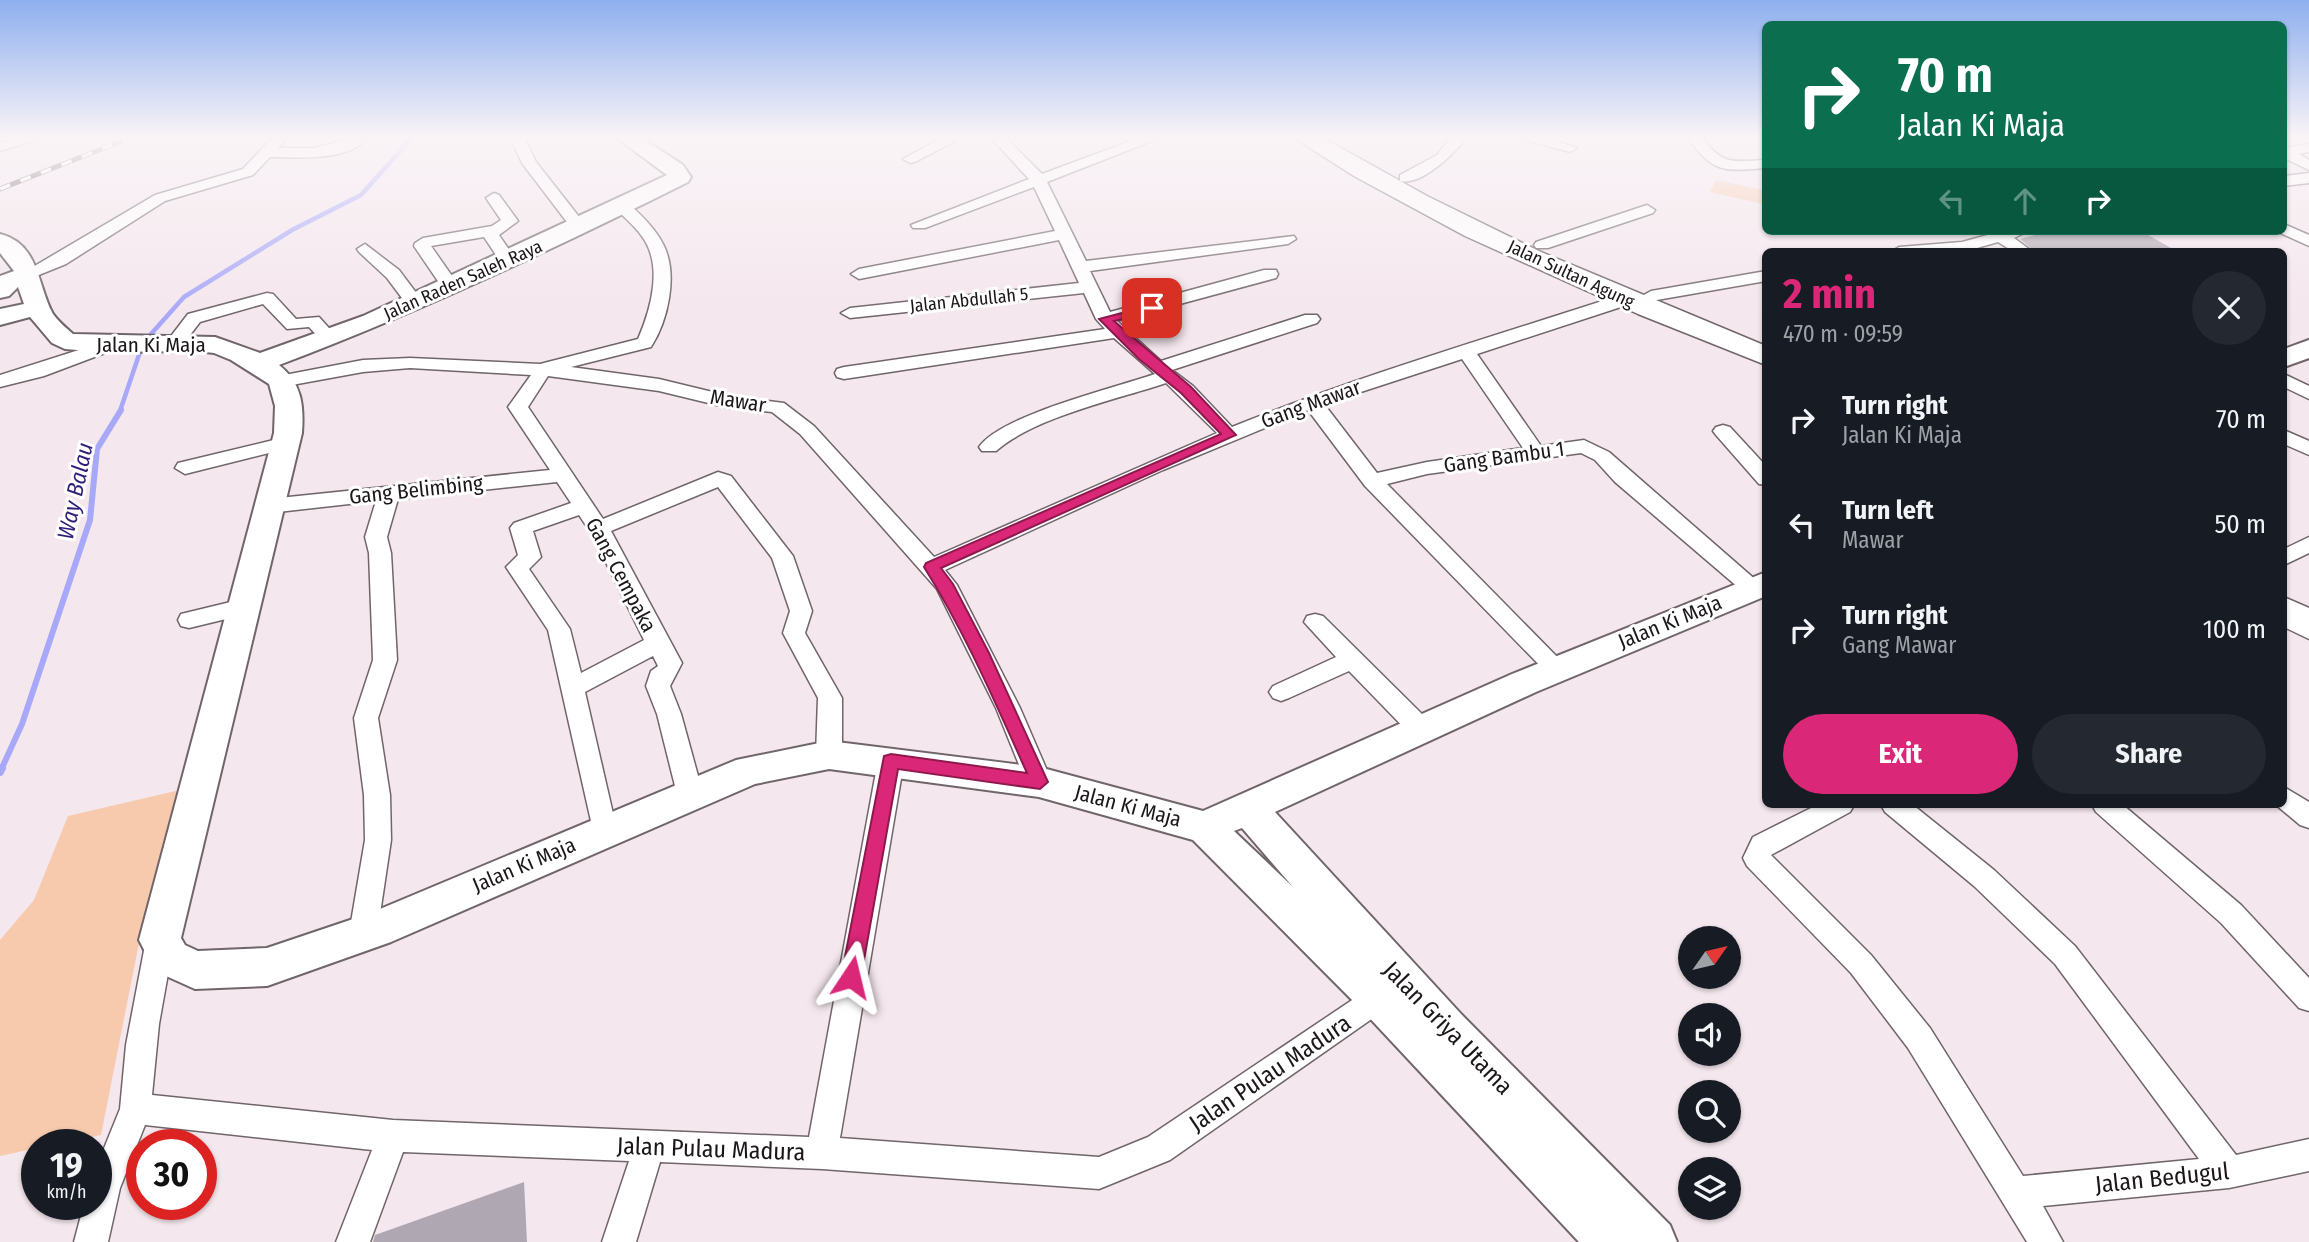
<!DOCTYPE html>
<meta charset="utf-8">
<style>
:root{--surface:#171b24;--page:#242831;--text:#f1f3f6;--muted:#9ea1a6;--accent:#db2777}
body{margin:0;font-family:"Fira Sans Condensed",sans-serif;background:var(--page);color:var(--text);height:100vh;display:flex;flex-direction:column;font-size:26px;white-space:nowrap}
*{box-sizing:border-box;margin:0}
p{font-size:23px;color:var(--muted)}
.icon{flex:none;width:38px;height:38px;fill:none;stroke:currentColor;stroke-width:2;stroke-linecap:round;stroke-linejoin:round}
.map{position:relative;flex:1;overflow:hidden}
.side{position:absolute;left:1762px;top:248px;width:525px;height:560px;display:flex;flex-direction:column;background:var(--surface);border-radius:10px;box-shadow:0 2px 5px #0004}
.side>*{flex:none}
.banner{position:absolute;left:1762px;top:21px;width:525px;height:214px;border-radius:10px;box-shadow:0 2px 5px #0004;background:#0b6e4f;color:#fff;overflow:hidden}
.needle{width:46px;rotate:56deg}
.fabs{position:absolute;left:1678px;top:926px;display:grid;gap:14px}
.fabs a{display:grid;place-items:center;width:63px;height:63px;border-radius:50%;background:var(--surface);box-shadow:0 2px 5px #0004;font-size:35px}
.speed{position:absolute;left:21px;top:1129px;display:flex;gap:14px;font-size:35px;font-weight:700;text-align:center}
.speed>*{display:grid;place-content:center;width:91px;height:91px;border-radius:50%;background:var(--surface);box-shadow:0 2px 5px #0004;line-height:1}
.speed small{font-size:18px;font-weight:400}
.speed .limit{border:10px solid #d22;background:#fff;color:#111}
.pin{position:absolute;display:grid;place-items:center;width:60px;height:60px;color:#fff;margin:-30px;border-radius:14px;box-shadow:0 4px 10px #0006}
.me{position:absolute;width:77px;margin:-38px;rotate:10deg;stroke-linejoin:round;filter:drop-shadow(0 0 5px #0008)}
.turn{display:flex;align-items:center;gap:24px;height:147px;padding:0 21px;font-size:32px}
.turn .icon{width:91px;height:91px;stroke-width:2.5}
.turn b{display:block;font-size:49px;line-height:60px}
.lanes{display:flex;align-items:center;height:66px;padding:0 21px;background:#0003;justify-content:center;gap:35px;direction:ltr}
.lanes .off{opacity:.35}
.round{display:grid;place-items:center;flex:none;width:74px;height:74px;border-radius:37px;background:var(--page)}
.head{display:flex;align-items:center;justify-content:space-between;height:119px;padding:0 21px}
h1{font-size:42px;font-weight:700;line-height:52px;color:var(--accent)}
.primary-button{display:flex;gap:14px;margin-top:auto;padding:14px 21px}
.primary-button a{flex:1;height:80px;border-radius:42px;background:var(--accent);color:#fff;font-size:28px;font-weight:700;line-height:80px;text-align:center}
.primary-button a+a{background:var(--page);color:var(--text)}
ul{padding:0;list-style:none}
li{display:flex;align-items:center;gap:21px;height:105px;padding:0 21px}
li div{flex:1}
li b{display:block;font-size:26px}
li em{font-style:normal}
.map>svg:first-child{display:block}
.green{fill:#f7caae}
.lines{fill:none;stroke-linecap:round;stroke-linejoin:round}
.stream-far2{stroke:#a8a8f9;stroke-width:4.5}
.stream-far1{stroke:#a8a8f9;stroke-width:6}
.stream{stroke:#a8a8f9;stroke-width:8}
.building{fill:#afa8b2}
.street-casing{stroke:#70656a;stroke-width:3}
.secondary-casing{stroke:#70656a;stroke-width:4}
.primary-casing{stroke:#70656a;stroke-width:3}
.street{fill:#fff;fill-rule:evenodd}
.secondary{fill:#fff;fill-rule:evenodd}
.primary{fill:#fff;fill-rule:evenodd}
.rail-casing{stroke:#60585c;stroke-width:5}
.rail{stroke:#fff;stroke-width:3.5;stroke-dasharray:11;stroke-linecap:butt}
.route{fill:#db2777;stroke:#8e194d;stroke-width:2}
.labels{text-anchor:middle;dominant-baseline:central;stroke-width:6;stroke-linejoin:round;paint-order:stroke}
.far-street-label{font-size:18px;fill:#1b1619;stroke:#fff}
.street-label{font-size:21px;fill:#1b1619;stroke:#fff}
.water-label{font-size:23px;font-style:italic;fill:#2f1d79;stroke:#fff}
.near-street-label{font-size:24px;fill:#1b1619;stroke:#fff}
</style>
<div class="map">
<svg width="2309" height="1242" viewBox="0 0 2309 1242">
<rect width="100%" height="100%" fill="#f4e7ed"/>
<path class="green" d="M1716 180 1766 191 1763 204 1710 192Z
M180 790 138 948 101 1135 54 1144H37V1148L0 1156V940L34 900 68 816Z"/>
<g class="lines">
<path class="stream-far2" d="M120 411 143 343 184 297 292 230 361 195 411 139"/>
<path class="stream-far1" d="M1 770 22 724 90 520 97 449 121 410"/>
<path class="stream" d="M0 772 2 768"/>
</g>
<path class="building" d="M2050 231H2141L2178 252H2036L2020 239Z
M524 1182 527 1242H373L375 1235Z"/>
<g class="lines">
<g class="street-casing">
<path id="street" d="M13 139H38L0 151V143Z
M271 139H286L278 148H314L349 139H367C345 162 299 157 270 157L253 175 165 201 66 264 29 279 21 274 155 195 243 169Z
M511 139H525L536 162 587 227 585 230H573L522 163Z
M940 139 955 141 915 162 910 163 903 159Z
M992 139H1007L1042 174 1136 139H1157L1047 182 1086 261 1294 236 1296 239 1288 244 1090 271 1110 312 1264 270H1276L1278 274 1276 278 1117 321 1161 361 1305 315H1317L1320 319 1317 323 1172 370 1193 386 1232 427C1359 376 1488 338 1618 296H1630L1633 300 1630 304 1477 354 1541 446 1584 440 1609 452 1765 588 1762 594H1746L1615 482 1595 460 1581 453 1427 474 1387 484 1569 669 1565 675 1557 678 1549 675 1365 486 1308 410 1163 470 945 570 957 585 1020 708 1052 782 1048 789 1039 792 1030 789 1026 782 996 708 937 589 800 434 772 412 729 408 659 391 548 376 528 407 603 519 718 472 731 476 793 556 812 611 805 633 842 698V755L838 762 829 765 820 762 816 755 818 698 783 633 790 611 772 558 718 487 611 531 682 663 670 686 681 714 703 794 699 801 690 804 681 801 677 794 657 714 646 686 651 671 658 666 653 656 585 692 617 831 613 839 604 842 595 839 548 630 506 567 518 555 510 528 514 523 571 503 557 482 398 499 387 537 391 553 397 660 378 718 390 795 391 840 377 934 373 943 363 946 353 943 349 934 365 840 364 795 354 718 373 660 369 553 365 537 376 501 269 513 259 506 269 499 550 470 508 407 531 375 410 368 363 372 281 387 272 381 274 377 363 360 410 358 540 364 638 339C651 309 664 264 641 235 634 225 623 217 615 207L617 204H629C642 216 656 229 664 246 678 275 668 321 651 347L571 367 659 379 729 396 784 403 814 426 934 557 1217 433 1166 383C1115 400 1035 417 996 451H982L979 447C1001 415 1115 388 1155 374L1114 338 844 379 837 377 835 373 837 369 844 367 1105 329 1096 319 1084 293 850 318 841 313 850 308 1079 283 1059 240 859 279 851 274 859 269 1055 231 1034 187 925 228H913L911 225 1029 179ZM1462 359 1523 448 1427 462 1377 473 1324 404ZM579 515 593 536 644 640 581 673 570 629 529 569 541 557 533 531Z
M1450 139H1465C1453 155 1421 186 1400 181V175L1437 155Z
M1522 139H1549L1577 148 1570 152Z
M1689 139H1703C1724 167 1735 161 1766 160V168C1726 171 1713 174 1689 139Z
M2309 144V152L2299 154 2309 160V170L2284 158V148Z
M2309 173V183L2284 186V176Z
M494 193 499 195 518 221 499 235 516 260 514 264H502L484 237 431 246 459 286 450 291 444 290 414 246 415 243 423 238 492 226 501 220 486 198Z
M1647 205 1655 210 1653 213 1548 248H1536L1534 245 1536 242Z
M2284 224 2309 235V246L2278 232 2284 231Z
M2002 231H2028L2014 238 2033 252H2014L1998 242 1963 252H1891L1899 247 1962 242Z
M365 244 399 270 423 302 420 306H408L387 278 359 252 357 249Z
M1766 271V281L1651 301 1642 296 1651 291Z
M267 293 273 294 296 319 319 317 337 337 328 342 322 341 309 327 287 329 263 304 200 322 180 348 174 349 165 344 188 314Z
M107 341 113 342 116 346 113 350 44 376 0 387V375Z
M2284 374 2309 386V399L2284 387Z
M1723 425 1730 427 1766 466V485L1759 484 1716 435 1713 431 1716 427Z
M2284 430 2309 441V455L2284 444Z
M286 437 293 439 296 443 293 447 185 474 175 468 178 463Z
M2309 537V553L2284 565V549Z
M243 599 251 601 254 607 251 613 189 628 181 626 178 620 181 614Z
M1315 614 1323 616 1431 723 1434 730 1431 737 1422 740 1413 737 1349 671 1289 698 1281 701 1273 698 1269 692 1273 686 1336 657 1304 622 1307 616Z
M891 751 900 754 904 761 840 1138 1099 1157 1148 1137 1376 984 1386 980 1396 984 1401 993 1396 1002 1170 1160 1099 1189 822 1169 660 1162 636 1242H602L629 1161 403 1152 370 1242H336L372 1150 145 1125 120 1188 108 1242H74L84 1204H96V1168L120 1109 126 1045 146 940 150 931 160 927 170 931 174 940 159 1024 152 1095 393 1120 809 1137 878 761 882 754Z
M2284 787 2309 802V828L2300 825 2276 805H2284Z
M1817 805H1854L1850 812 1771 855 1871 955 1930 1028 2023 1176 2199 1159 2055 964 1974 886 1885 812 1881 805H1913L1994 870 2075 946 2236 1155 2309 1139V1171L2229 1188 2043 1206 2063 1242H2027L1908 1048 1851 973 1747 866 1743 858 1753 837Z
M2092 805H2123L2241 905 2309 978V1011L2299 1008 2221 923 2096 812Z"/>
</g>
<g class="secondary-casing">
<path id="secondary" d="M618 139H643L683 165 691 177 688 182C554 249 419 312 279 365 302 383 304 406 302 433L181 938 185 945 198 951 267 948 368 914 736 760 829 741 1039 767 1203 811 1512 674 1766 572V596L1536 692 1275 812 1462 1015 1670 1225 1677 1242H1579L1364 1012 1193 840 1039 797 829 769 755 784 391 942 267 986 195 989 155 971 139 940 274 433 275 406 269 384 231 360 214 353 196 351 102 352 65 349 52 343 30 317 0 325V309L24 304 18 287 9 296 0 298V276L14 271 0 253V234C40 244 37 286 53 314 58 321 66 328 73 334L215 337 260 353 363 316 667 175ZM1242 828 1293 887 1234 831Z
M2309 340V358L2284 367V349Z"/>
</g>
<g class="primary-casing">
<path id="primary" d="M1296 139H1325L1427 196 1541 252 1766 346V365L1638 314 1465 236 1354 176Z
M2284 597 2309 608V639L2284 627Z"/>
</g>
<use href="#street" class="street"/>
<use href="#secondary" class="secondary"/>
<use href="#primary" class="primary"/>
<g class="rail-casing">
<path id="rail" d="M0 189 127 139"/>
</g>
<use href="#rail" class="rail"/>
</g>
<linearGradient id="sky" x2="0" y2="1"><stop stop-color="#8eafef"/><stop offset="0.44" stop-color="#faf4f7"/><stop offset="1" stop-color="#faf4f7" stop-opacity="0"/></linearGradient>
<rect width="2309" height="313" fill="url(#sky)"/>
<path class="route" d="M1152 305 1157 306V311L1114 321 1191 387 1236 435 941 568 953 584 989 653 1048 782 1040 789 898 769 861 977 858 983 851 986 844 983 841 977 884 756 891 754 1027 773C995 702 965 632 924 567L926 563 1221 434 1181 393 1139 359 1099 319Z"/>
<g class="labels">
<g class="far-street-label">
<text transform="translate(1571 274) rotate(25)">Jalan Sultan Agung</text>
<text transform="translate(463 280) rotate(-24)">Jalan Raden Saleh Raya</text>
<text transform="translate(969 300) rotate(-6)">Jalan Abdullah 5</text>
</g>
<g class="street-label">
<text x="151" y="345">Jalan Ki Maja</text>
<text transform="translate(738 401) rotate(9)">Mawar</text>
<text transform="translate(1311 404) rotate(-20)">Gang Mawar</text>
<text transform="translate(1504 457) rotate(-8)">Gang Bambu 1</text>
<text transform="translate(416 490) rotate(-6)">Gang Belimbing</text>
<text transform="translate(621 575) rotate(62)">Gang Cempaka</text>
<text transform="translate(1670 622) rotate(-22)">Jalan Ki Maja</text>
<text transform="translate(1128 806) rotate(15)">Jalan Ki Maja</text>
<text transform="translate(524 865) rotate(-23)">Jalan Ki Maja</text>
</g>
<g class="water-label">
<text transform="translate(75 491) rotate(-78)">Way Balau</text>
</g>
<g class="near-street-label">
<text transform="translate(1448 1028) rotate(46)">Jalan Griya Utama</text>
<text transform="translate(1270 1073) rotate(-34)">Jalan Pulau Madura</text>
<text transform="translate(711 1149) rotate(2)">Jalan Pulau Madura</text>
<text transform="translate(2162 1178) rotate(-6)">Jalan Bedugul</text>
</g>
</g>
</svg>
<div class="fabs">
<a><svg class="needle" viewBox="-14 -14 28 28"><path d="M0-13l5 13h-10z" fill="#e53935"/><path d="M0 13l5-13h-10z" fill="#9ea1a6"/></svg></a>
<a><svg class="icon" aria-label="sound" viewBox="0 0 24 24"><path d="M4 9h4l5-4v14l-5-4H4zM17 9q2 3 0 6"/></svg></a>
<a><svg class="icon" aria-label="search" viewBox="0 0 24 24"><circle cx="10" cy="10" r="6"/><path d="M15 15l6 6"/></svg></a>
<a><svg class="icon" aria-label="layers" viewBox="0 0 24 24"><path d="M12 4l9 5-9 5-9-5zM3 14l9 5 9-5"/></svg></a>
</div>
<div class="speed"><div>19<small>km/h</small></div><div class="limit">30</div></div>
<div class="pin" style="left:1152px;top:308px;background:#d93025"><svg class="icon" aria-label="arrive" viewBox="0 0 24 24"><path d="M6 21V4h12l-3 4 3 4H6"/></svg></div>
<svg class="me" style="left:851px;top:977px" viewBox="-20 -20 40 40"><path d="M0-17L14 15 0 8-14 15z" fill="#db2777" stroke="#fff" stroke-width="4"/></svg>
<div class="banner">
<div class="turn"><svg class="icon" aria-label="right" viewBox="0 0 24 24"><path d="M7 20v-9h11M14 6l5 5-5 5"/></svg><div><b>70 m</b>Jalan Ki Maja</div></div>
<div class="lanes"><svg class="icon off" aria-label="left" viewBox="0 0 24 24"><path d="M17 20v-9H6M10 6l-5 5 5 5"/></svg><svg class="icon off" aria-label="ahead" viewBox="0 0 24 24"><path d="M12 20V5M6 11l6-6 6 6"/></svg><svg class="icon" aria-label="right" viewBox="0 0 24 24"><path d="M7 20v-9h11M14 6l5 5-5 5"/></svg></div>
</div>
<section class="side">
<div class="head"><div><h1>2 min</h1><p>470 m · 09:59</p></div><a class="round"><svg class="icon" aria-label="close" viewBox="0 0 24 24"><path d="M6 6l12 12M18 6L6 18"/></svg></a></div>
<ul>
<li><svg class="icon" aria-label="right" viewBox="0 0 24 24"><path d="M7 20v-9h11M14 6l5 5-5 5"/></svg><div><b>Turn right</b><p>Jalan Ki Maja</p></div><em>70 m</em></li>
<li><svg class="icon" aria-label="left" viewBox="0 0 24 24"><path d="M17 20v-9H6M10 6l-5 5 5 5"/></svg><div><b>Turn left</b><p>Mawar</p></div><em>50 m</em></li>
<li><svg class="icon" aria-label="right" viewBox="0 0 24 24"><path d="M7 20v-9h11M14 6l5 5-5 5"/></svg><div><b>Turn right</b><p>Gang Mawar</p></div><em>100 m</em></li>
</ul>
<div class="primary-button"><a>Exit</a><a>Share</a></div>
</section>
</div>
